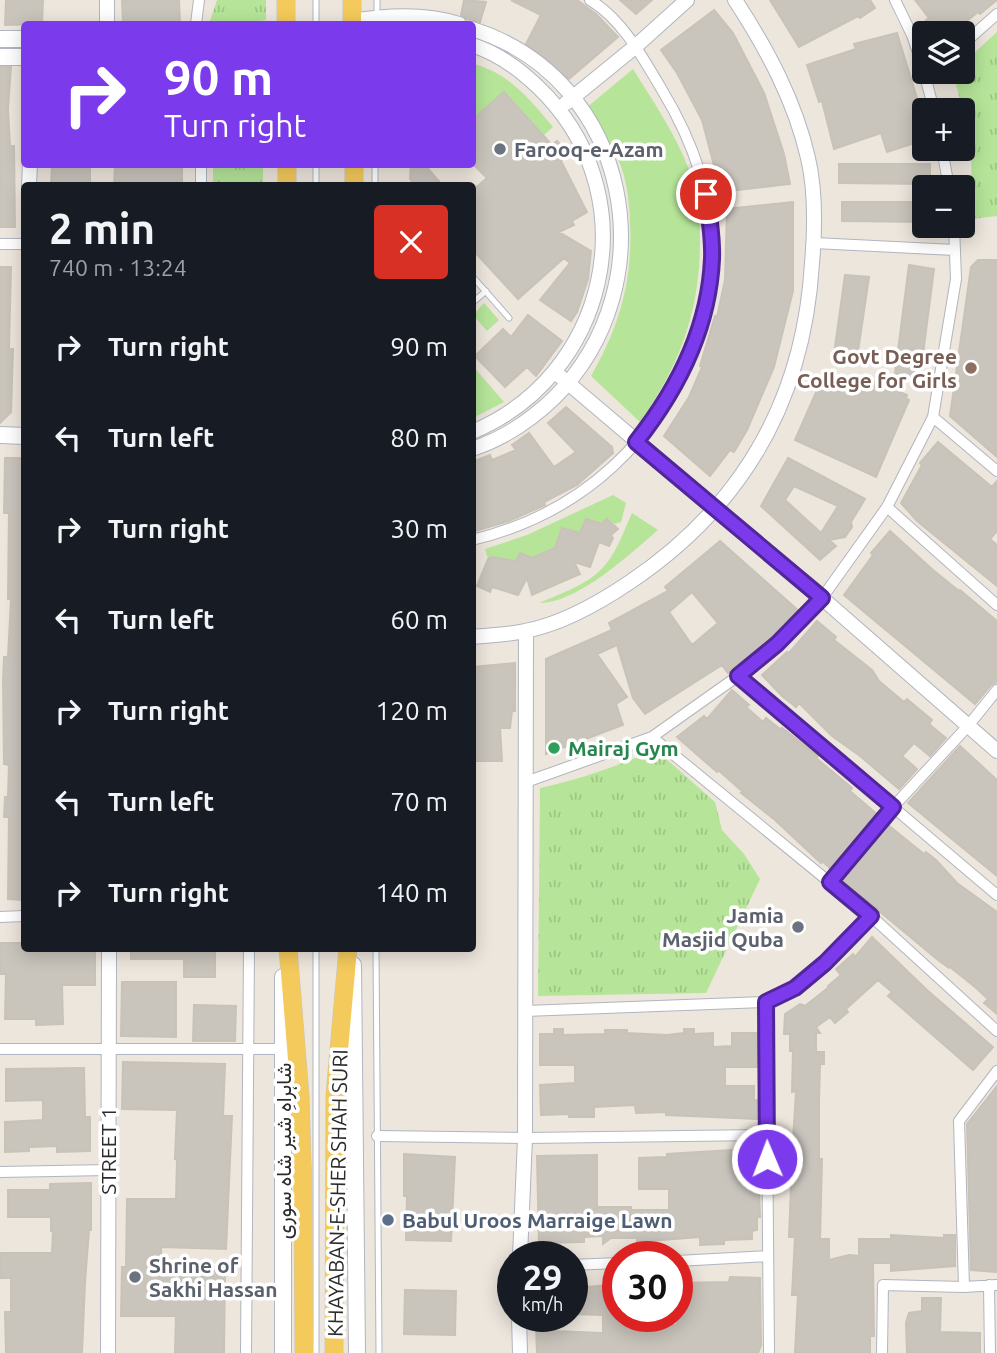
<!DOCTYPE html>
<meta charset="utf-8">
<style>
:root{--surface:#171b24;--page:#20242c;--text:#f1f3f6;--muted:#9ea1a6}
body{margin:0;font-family:Ubuntu,Vazirmatn,sans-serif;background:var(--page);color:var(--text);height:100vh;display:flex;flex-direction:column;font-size:26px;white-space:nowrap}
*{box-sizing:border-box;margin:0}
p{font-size:23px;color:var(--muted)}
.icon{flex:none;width:38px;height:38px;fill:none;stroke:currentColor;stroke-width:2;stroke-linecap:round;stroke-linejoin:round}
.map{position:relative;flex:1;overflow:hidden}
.sheet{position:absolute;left:21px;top:182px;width:455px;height:770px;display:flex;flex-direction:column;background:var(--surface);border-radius:7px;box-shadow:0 4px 18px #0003}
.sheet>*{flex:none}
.top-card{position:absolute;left:21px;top:21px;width:455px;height:147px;border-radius:7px;box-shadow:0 4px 18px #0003;background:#7c3aed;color:#fff;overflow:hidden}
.tools{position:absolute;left:912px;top:21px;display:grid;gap:14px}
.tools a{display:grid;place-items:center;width:63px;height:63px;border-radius:7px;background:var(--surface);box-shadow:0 4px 18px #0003;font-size:35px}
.speed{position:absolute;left:497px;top:1241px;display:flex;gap:14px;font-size:35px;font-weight:700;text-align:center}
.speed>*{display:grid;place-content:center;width:91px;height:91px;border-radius:50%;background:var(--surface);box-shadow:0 4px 18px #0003;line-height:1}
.speed small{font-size:18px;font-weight:400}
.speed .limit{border:10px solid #d22;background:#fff;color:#111}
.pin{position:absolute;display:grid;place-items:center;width:60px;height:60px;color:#fff;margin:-30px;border:4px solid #fff;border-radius:50%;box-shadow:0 2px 7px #0007}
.me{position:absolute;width:77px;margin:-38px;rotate:359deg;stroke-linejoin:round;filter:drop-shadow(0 0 5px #0008)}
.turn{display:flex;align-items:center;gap:24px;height:147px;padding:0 28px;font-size:32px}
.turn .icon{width:91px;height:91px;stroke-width:2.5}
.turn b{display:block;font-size:49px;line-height:60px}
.round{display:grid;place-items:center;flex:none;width:74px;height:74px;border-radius:7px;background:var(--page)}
.head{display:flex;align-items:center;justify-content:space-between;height:119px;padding:0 28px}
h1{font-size:42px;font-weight:700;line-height:52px}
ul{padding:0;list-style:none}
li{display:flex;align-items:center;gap:21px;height:91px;padding:0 28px}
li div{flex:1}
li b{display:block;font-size:26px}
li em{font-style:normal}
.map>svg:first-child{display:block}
.grass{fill:#b6e599}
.park{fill:url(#park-tufts)}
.building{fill:#c9c4bc;stroke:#c9c2b7;stroke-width:2;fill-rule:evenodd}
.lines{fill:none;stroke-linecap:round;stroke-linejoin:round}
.service-casing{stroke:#b1b5bf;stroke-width:7}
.minor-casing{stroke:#b1b5bf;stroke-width:12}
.tertiary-casing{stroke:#b1b5bf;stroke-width:16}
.secondary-casing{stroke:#b1b5bf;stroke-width:18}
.primary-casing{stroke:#c8c8c8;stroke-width:19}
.service{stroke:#fff;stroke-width:5}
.minor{stroke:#fff;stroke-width:10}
.tertiary{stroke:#fff;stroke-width:14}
.secondary{stroke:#fff;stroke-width:16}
.primary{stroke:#f4ca5c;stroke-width:18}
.route-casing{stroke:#51269a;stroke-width:18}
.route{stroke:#7c3aed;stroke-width:12}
.worship-dot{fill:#6b7280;stroke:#fff;stroke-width:2.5}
.education-dot{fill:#8d6e63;stroke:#fff;stroke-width:2.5}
.leisure-dot{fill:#2e9e5b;stroke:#fff;stroke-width:2.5}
.service-dot{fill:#5c6f8a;stroke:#fff;stroke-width:2.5}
.labels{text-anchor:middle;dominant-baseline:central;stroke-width:7;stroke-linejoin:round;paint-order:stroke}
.worship-label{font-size:21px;font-weight:bold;fill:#5b616d;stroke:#fff;text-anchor:start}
.education-label{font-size:21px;font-weight:bold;fill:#785e54;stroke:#fff;text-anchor:end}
.leisure-label{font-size:21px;font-weight:bold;fill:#27864d;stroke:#fff;text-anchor:start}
.street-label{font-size:21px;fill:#2b2b2b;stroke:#fff}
.service-label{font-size:21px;font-weight:bold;fill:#4e5e75;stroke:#fff;text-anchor:start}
</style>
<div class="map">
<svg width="997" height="1353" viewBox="0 0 997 1353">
<defs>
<pattern id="park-tufts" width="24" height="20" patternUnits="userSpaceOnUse" patternTransform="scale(1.75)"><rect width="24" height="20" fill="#b6e599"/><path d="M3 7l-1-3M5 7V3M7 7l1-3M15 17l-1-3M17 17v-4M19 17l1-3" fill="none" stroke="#9dc584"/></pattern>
</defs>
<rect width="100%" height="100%" fill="#ede6dd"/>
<path class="grass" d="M473 64C508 72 531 100 553 127L544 135 504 92 473 120Z
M633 69C653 101 674 132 688 167 697 190 700 217 700 241 700 311 680 365 640 422L591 376C620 325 633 280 630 222 629 197 626 171 613 149 606 135 595 122 586 108Z
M484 303 499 320 487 331 473 315Z
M472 365 504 402 473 418 472 416Z
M613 495 626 503 621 522 615 524 608 519 602 524 586 519 580 533 562 528 554 551 551 550 532 559 520 553 516 561 493 557 488 559 485 549 527 535Z
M632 513 658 530C629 555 578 603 539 603 562 593 590 584 606 564 618 549 624 530 632 513Z"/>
<path class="park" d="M217 0H266V20C247 23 229 27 210 21Z
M997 32V216L972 219 971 145 953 72H962L963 63Z
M213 165H263V185H213Z
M655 749 715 802 722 830 744 854 760 879 706 993 538 996 540 788C580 779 617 767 655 749Z"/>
<path class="building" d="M6 0H43L42 24 5 25Z
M122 0H179L180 24H123Z
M464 0 486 2 480 22 467 19 461 15Z
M511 0H577L596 14 618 37 569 79 526 44 541 15Z
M620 0H652L636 14Z
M770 0H870L875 8 860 18 858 16 799 47Z
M915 0H997L980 14 978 12 964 23 963 21 948 33H926L921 25 929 18Z
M714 10 733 33 764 93 784 154 790 184 721 192 702 120 677 73 661 50Z
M897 33 924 121V140L887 152 881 133 834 149 822 101 819 102 807 65 856 49 854 44Z
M0 67H11L8 109 10 146H14L15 227H0Z
M504 92 552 145 557 141 569 155 561 161 587 212 572 221 574 225 559 232 591 251 588 279 577 312 571 321 540 300 570 263 564 258 518 299 472 249V191L487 178 472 163V120Z
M52 164H90V186H51Z
M115 164H182V186H114Z
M411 164H424L443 186H416L410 179Z
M839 164H930V184L839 183Z
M793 202V291L774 367 747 430 734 452 730 450 710 476 664 436 689 397 702 367 700 366 715 316 717 317 725 280 727 209Z
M842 202H924V222L842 221Z
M978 260H997V457L950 416 971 267Z
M909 265 934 269 920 377 895 374Z
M0 267H11L9 349H13L11 412 0 423Z
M845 275 869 277 857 358 834 354Z
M528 315 562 341 536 376 527 367 505 387 475 356 503 329 511 337Z
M824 374 869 392 874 381 892 391 893 389 907 395 906 398 909 400 876 477 795 440Z
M566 407 612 447 613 453 577 485 544 502 545 505 509 521 472 532V462L490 455 492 460 516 450 512 445 529 433 554 467 576 452 548 423Z
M938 442 992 487 997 481V531L990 539 997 545V586L917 521 901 503 922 465 920 463Z
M5 458H24V900L8 899 9 817H4L5 797H8L9 765 4 764 3 680 4 657H8L11 599H8L9 513H4Z
M788 458 865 499 851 522 852 527 845 537 829 540 836 546 820 560 761 506ZM794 486 838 506 821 533 785 500Z
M586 519 602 524 607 519 618 529 611 535 613 538 609 546 599 542 590 567 574 562 580 574 532 595 527 578 518 595 492 587 490 592 477 586 488 559 492 557 516 561 520 553 532 558 555 548 562 528 580 533Z
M890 531 933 570 959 591 960 590 997 621V682L991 685 975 704 844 595 873 555 871 553Z
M720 541 799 611 779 631 728 673 722 665 645 714 633 698 617 645 597 654 627 697 616 704 623 725 546 754V659L612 630 609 623 668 591 665 587ZM692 592 718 623 692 645 669 612Z
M817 621 836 637 834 640 872 670 879 681 904 702 907 699 932 720 929 724 946 738 930 756 914 743 902 756 917 769 899 789 860 756 832 736 799 703 796 707 782 696 762 675 787 652 789 653Z
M515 663V711H512L510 728H500L502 761H472V667Z
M732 690 749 705 746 707 763 722 766 718 780 729 782 728 818 756 816 758 852 788 850 791 877 814 831 869 822 861 821 863 775 820 741 793 743 792 725 776 718 770 717 772 677 737 704 716 707 719Z
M960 746 997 780V876L908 803Z
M888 825 924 854 926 852 936 860 957 883 997 912V1014L984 1003 988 999 975 987 950 967 949 968 938 960 842 880Z
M872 937 928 991 993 1047 973 1070 888 996 892 992 878 980 846 1009 848 1012 835 1023 830 1017 816 1027 820 1033H816V1052H824V1064H820L819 1100V1159H822L820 1239H829V1260L849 1255 859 1256V1239H891V1235L944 1238V1235H955V1266L891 1271V1263H873L874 1336H870V1353H795L798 1295H792L795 1237H789L791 1186 787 1160 788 1140H793L796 1091 792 1092 793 1051H790V1034H784L785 1014 800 1004 805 1006 829 987 828 986 841 975 836 969 853 954 855 957Z
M0 943H24V948H95V985H62L63 1024 36 1025V1019H5L6 974H0Z
M131 948H215V977H184V959H131Z
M122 982H176V1037L121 1036Z
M194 1005 236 1006 235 1041H193Z
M554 1029H563V1035L605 1034V1030H627V1033L667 1035 684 1033V1029H694V1034L713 1033V1047L732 1046V1033H758L759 1067H725V1086H754V1100H757V1119L666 1115V1112L636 1113 635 1105 594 1107V1117H569V1114L541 1115 540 1085 575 1083V1065H540V1034H554Z
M123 1062 225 1064 223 1116H232L226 1249 161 1247V1265L225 1267 224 1353H175L176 1316H121L122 1267H126L127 1199H176L177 1159H175L177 1110 122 1109Z
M84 1068 85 1117H90V1151L57 1152V1146L29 1147V1151L5 1152V1122L43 1120V1100L6 1101V1069Z
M997 1086V1272L971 1270 967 1124Z
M731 1150V1155L754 1154V1166H758L760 1217H757V1230L752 1231V1239L724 1240V1244L700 1245V1237L637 1242V1238H611L603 1244V1236L584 1237V1242L539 1243 537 1156 597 1155V1207H631V1210H669V1189H639V1158L667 1157V1154Z
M404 1154 455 1157 451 1241 406 1240 407 1196H404Z
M91 1183V1230H89L85 1282 82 1353H6L5 1312H11V1278H1V1253H52L53 1231H51V1217H8V1190H50V1184Z
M730 1277 760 1278 761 1345 758 1353H537L536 1325 553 1324V1331L603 1333V1315L572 1314V1283L587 1284V1287L618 1284V1324L677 1325V1283L729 1282Z
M405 1290 456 1291 455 1335 404 1334Z
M922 1298H941L940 1332 980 1333V1353H907L906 1323 909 1313 922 1311Z"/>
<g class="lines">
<g class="service-casing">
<path id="service" d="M377 0V18
M316 24V0
M316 186V164
M375 186V164
M472 276 509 318
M472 303 486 291
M376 948 379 1353
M316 1353V948"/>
</g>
<g class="minor-casing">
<path id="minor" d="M895 0 912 35 924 70
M196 24 199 0
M962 45 997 14
M924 72 934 110
M942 149 949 187
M201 186V164
M814 243 955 250
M0 244H24
M933 417 997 471
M887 507 997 605
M472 540C581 514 662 440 697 334 705 308 712 282 712 256 713 196 693 141 662 90 643 58 623 20 590 0
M738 676 997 895
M652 737 871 916 997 1031
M526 782 652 737 738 676 777 644 822 598 887 507 933 417 956 279 954 226
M830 882 893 807 968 726 997 690
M0 917 24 916
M766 1002 769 1353
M525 1011 766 1002 795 988 825 963 871 916
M0 1049H283
M377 1136 525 1138 766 1135
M0 1172 108 1170
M677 1261 768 1256
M572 1265 618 1263
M989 1285 990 1353
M964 1287 959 1121 997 1071
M246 1353 249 948
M882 1353 883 1285 964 1287 997 1285"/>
</g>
<g class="tertiary-casing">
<path id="tertiary" d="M352 21C387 15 425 13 459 24
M107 24V0
M472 29C632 79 669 284 554 398 531 420 503 439 472 449
M472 45C501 54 526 74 547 96 647 203 607 376 472 432
M566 103 636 46 687 0
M29 186 30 164
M555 372 822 598 997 751
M472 637C490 635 508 635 525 631 562 624 599 603 630 582 743 506 804 399 812 263 815 229 816 192 808 158 795 101 767 49 735 0
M520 1256 525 1138 526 631
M519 1316 520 1353
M108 1353 109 948"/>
</g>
<g class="secondary-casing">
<path id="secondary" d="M0 39H24
M0 57H24
M0 435 24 436
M353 965 357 1353
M283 1353V977"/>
</g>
<g class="primary-casing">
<path id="primary" d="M286 0V24
M352 0V24
M287 164V186
M354 164V186
M288 948 300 1096 303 1193 304 1353
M334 1353 335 1095 348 948"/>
</g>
<use href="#service" class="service"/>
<use href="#minor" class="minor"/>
<use href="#tertiary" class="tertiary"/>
<use href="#secondary" class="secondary"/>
<use href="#primary" class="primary"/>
</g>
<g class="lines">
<g class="route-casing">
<path id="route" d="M706 194C709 215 713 237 712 259 709 327 678 389 636 442L822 598 777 644 738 676 893 807 830 882 871 916 825 963 795 988 766 1002 767 1159"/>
</g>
<use href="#route" class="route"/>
</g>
<g class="worship-dot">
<circle cx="500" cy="149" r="7"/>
<circle cx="798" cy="927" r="7"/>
<circle cx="135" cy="1277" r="7"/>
</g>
<circle class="education-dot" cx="971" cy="368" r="7"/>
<circle class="leisure-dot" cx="554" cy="748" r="7"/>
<circle class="service-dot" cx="388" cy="1220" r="7"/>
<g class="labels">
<g class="worship-label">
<text x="514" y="149">Farooq-e-Azam</text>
<text x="784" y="915" text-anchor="end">Jamia<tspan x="784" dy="24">Masjid Quba</tspan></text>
<text x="149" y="1265">Shrine of<tspan x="149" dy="24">Sakhi Hassan</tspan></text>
</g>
<g class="education-label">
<text x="957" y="356">Govt Degree<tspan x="957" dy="24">College for Girls</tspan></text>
</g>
<g class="leisure-label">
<text x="568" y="748">Mairaj Gym</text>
</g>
<g class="street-label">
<text transform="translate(108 1151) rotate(-90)">STREET 1</text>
<text transform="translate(283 1151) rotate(-90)">شاہراہِ شیر شاہ سوری</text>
<text transform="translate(337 1193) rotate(-89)">KHAYABAN-E-SHER SHAH SURI</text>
</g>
<g class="service-label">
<text x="402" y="1220">Babul Uroos Marraige Lawn</text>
</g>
</g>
</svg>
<div class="tools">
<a><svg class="icon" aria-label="layers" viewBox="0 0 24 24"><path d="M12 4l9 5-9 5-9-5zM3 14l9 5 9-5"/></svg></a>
<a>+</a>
<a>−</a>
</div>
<div class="speed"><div>29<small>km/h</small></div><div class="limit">30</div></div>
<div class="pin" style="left:706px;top:194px;background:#d93025"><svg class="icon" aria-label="arrive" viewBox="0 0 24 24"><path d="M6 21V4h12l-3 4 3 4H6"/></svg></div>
<svg class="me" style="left:767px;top:1159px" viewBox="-20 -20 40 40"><circle r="17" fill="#7c3aed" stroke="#fff" stroke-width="3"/><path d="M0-11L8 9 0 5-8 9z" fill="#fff"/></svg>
<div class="top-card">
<div class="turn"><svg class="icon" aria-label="right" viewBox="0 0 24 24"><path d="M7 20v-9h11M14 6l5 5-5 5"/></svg><div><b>90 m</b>Turn right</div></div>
</div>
<section class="sheet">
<div class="head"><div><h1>2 min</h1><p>740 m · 13:24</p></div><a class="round" style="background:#d93025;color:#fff"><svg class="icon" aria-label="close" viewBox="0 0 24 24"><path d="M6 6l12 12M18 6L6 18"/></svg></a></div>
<ul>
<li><svg class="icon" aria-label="right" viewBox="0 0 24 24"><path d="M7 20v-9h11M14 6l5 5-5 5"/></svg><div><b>Turn right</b></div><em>90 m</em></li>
<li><svg class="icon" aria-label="left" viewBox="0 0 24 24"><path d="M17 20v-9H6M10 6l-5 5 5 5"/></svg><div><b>Turn left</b></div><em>80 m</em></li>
<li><svg class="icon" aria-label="right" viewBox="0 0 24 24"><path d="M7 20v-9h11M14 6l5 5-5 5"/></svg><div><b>Turn right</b></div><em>30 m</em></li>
<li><svg class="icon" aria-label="left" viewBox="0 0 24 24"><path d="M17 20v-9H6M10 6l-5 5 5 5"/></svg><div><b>Turn left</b></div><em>60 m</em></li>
<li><svg class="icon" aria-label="right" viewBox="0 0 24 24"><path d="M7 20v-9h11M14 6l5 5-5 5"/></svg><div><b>Turn right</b></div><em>120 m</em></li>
<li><svg class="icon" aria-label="left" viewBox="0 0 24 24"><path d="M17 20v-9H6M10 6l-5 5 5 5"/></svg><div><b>Turn left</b></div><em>70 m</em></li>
<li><svg class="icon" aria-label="right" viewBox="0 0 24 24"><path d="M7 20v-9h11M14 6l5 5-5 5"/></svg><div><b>Turn right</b></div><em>140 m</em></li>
</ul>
</section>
</div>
